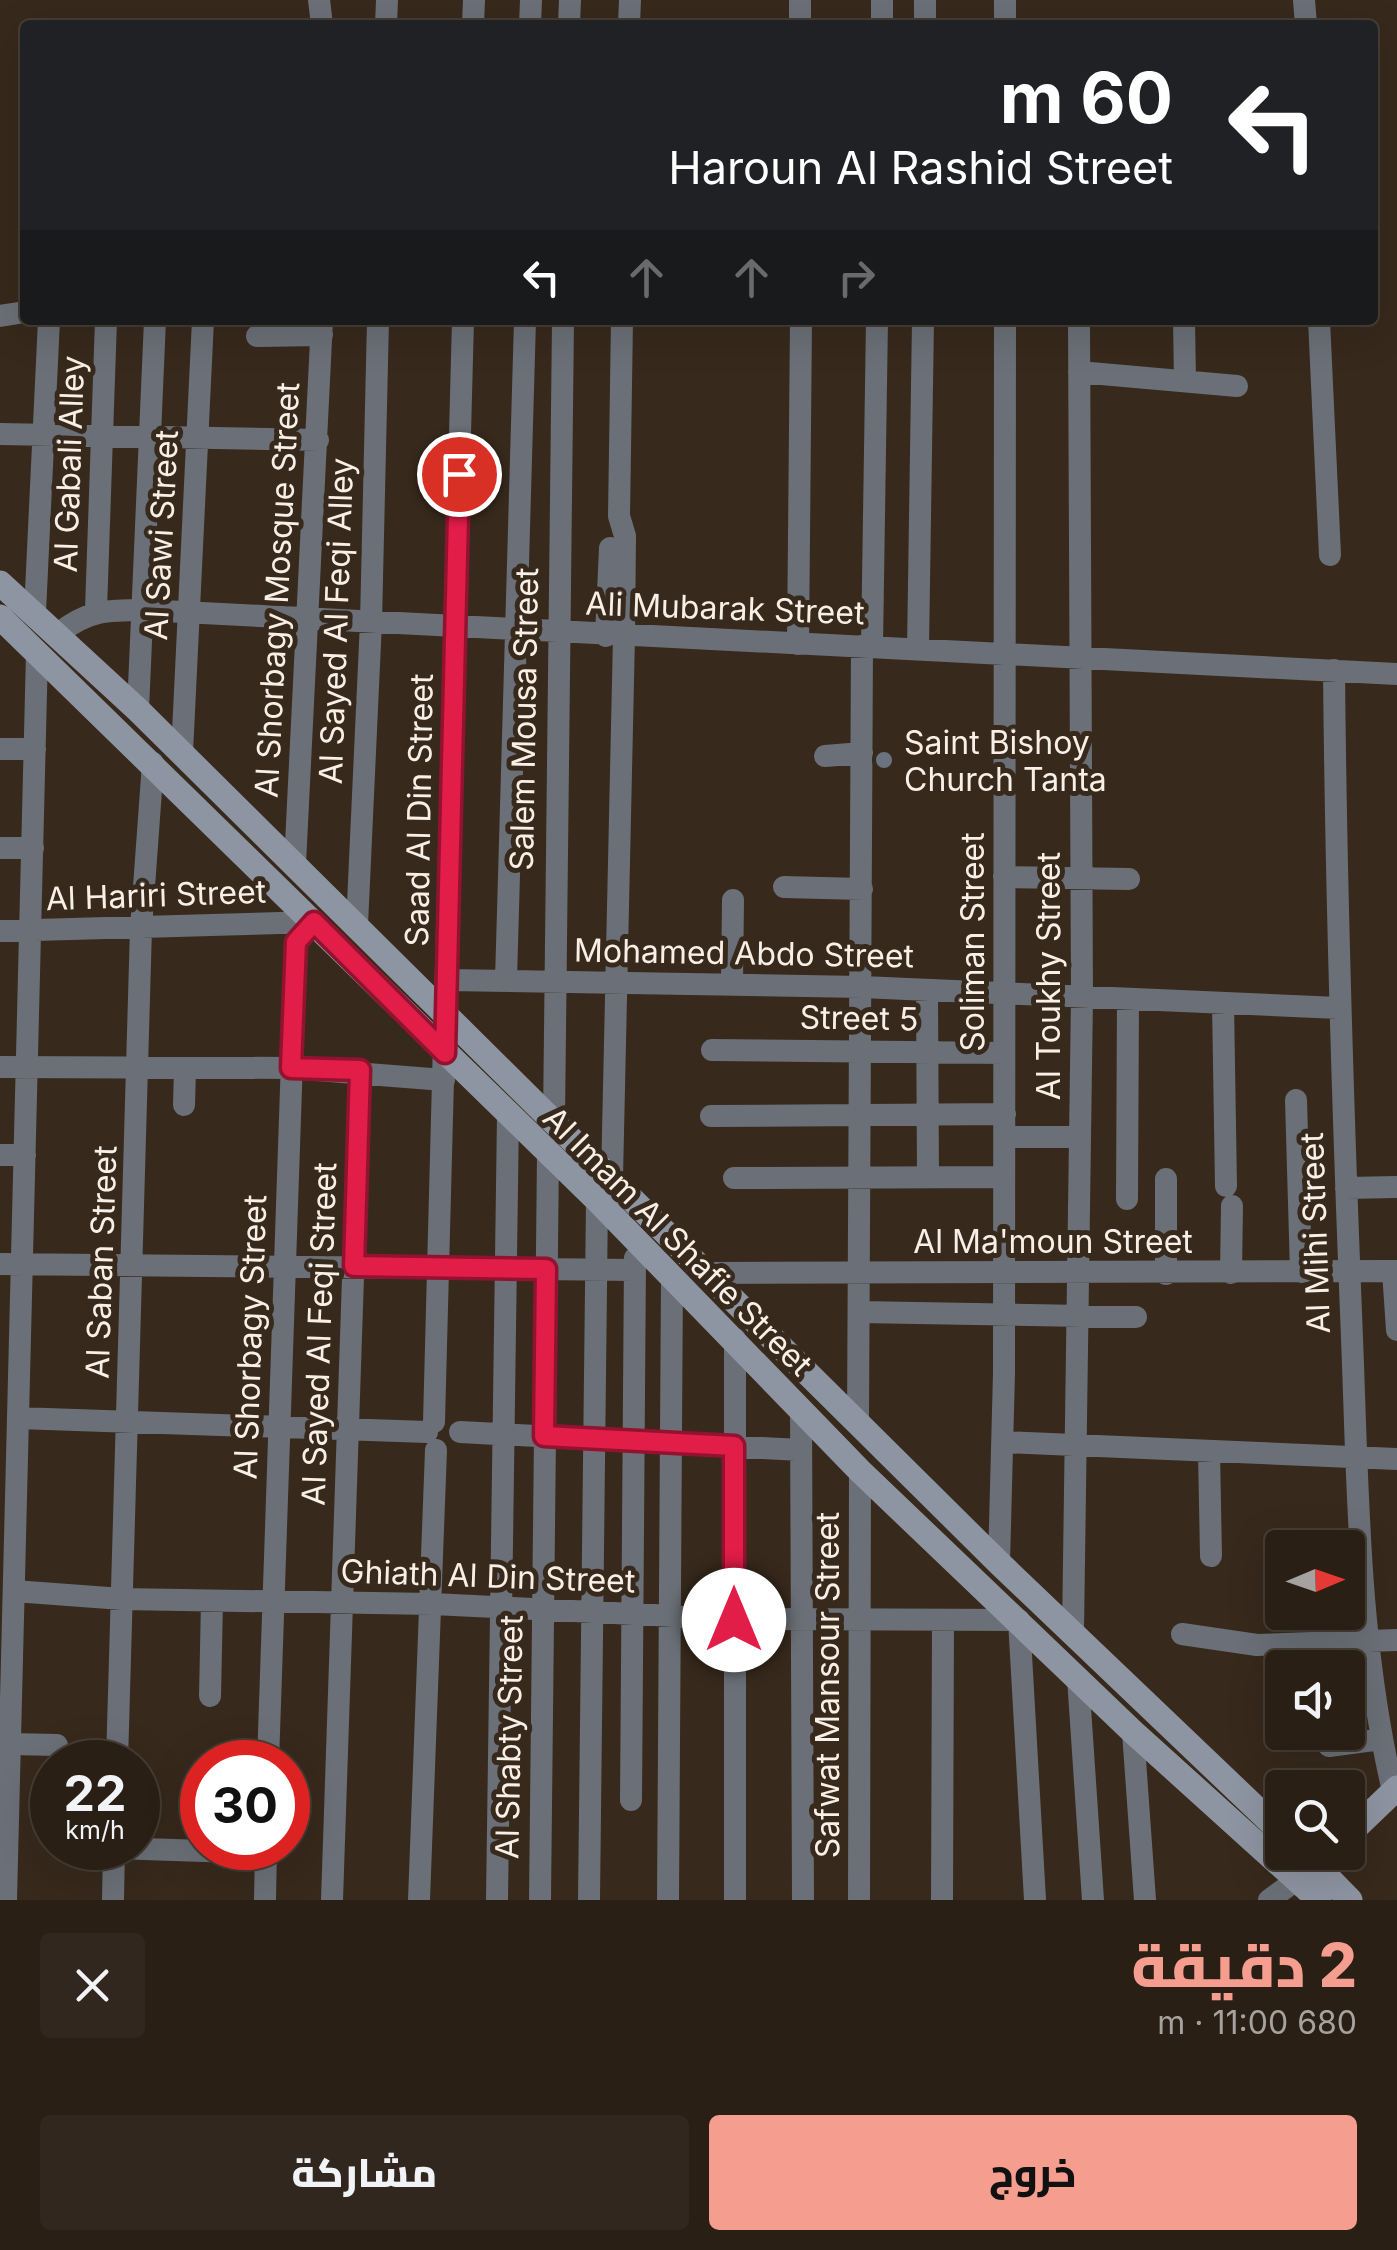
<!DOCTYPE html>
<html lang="ar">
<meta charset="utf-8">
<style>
:root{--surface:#291f15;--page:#31271e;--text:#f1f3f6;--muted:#a5a2a0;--line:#453d34;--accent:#f59d8f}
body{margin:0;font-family:Inter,Cairo,sans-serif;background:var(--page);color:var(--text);direction:rtl;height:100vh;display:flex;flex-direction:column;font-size:38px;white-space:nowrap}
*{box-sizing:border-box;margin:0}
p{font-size:32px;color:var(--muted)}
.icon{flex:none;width:55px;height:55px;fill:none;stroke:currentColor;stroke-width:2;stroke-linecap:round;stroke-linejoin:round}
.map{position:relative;height:1900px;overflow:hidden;direction:ltr}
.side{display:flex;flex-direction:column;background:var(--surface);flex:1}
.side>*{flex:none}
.guide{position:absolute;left:20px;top:20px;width:1358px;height:305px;border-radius:10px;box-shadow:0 10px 40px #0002,0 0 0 2px var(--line);direction:rtl;background:#202124;color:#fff;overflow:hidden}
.needle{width:65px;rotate:88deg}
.controls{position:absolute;left:1265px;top:1530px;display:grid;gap:20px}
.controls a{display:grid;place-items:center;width:100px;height:100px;border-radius:10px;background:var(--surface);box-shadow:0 10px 40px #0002,0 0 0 2px var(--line);font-size:50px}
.speed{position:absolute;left:30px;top:1740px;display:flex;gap:20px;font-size:50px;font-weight:700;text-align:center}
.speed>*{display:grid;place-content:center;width:130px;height:130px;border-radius:50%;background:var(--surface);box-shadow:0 10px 40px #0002,0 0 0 2px var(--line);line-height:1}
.speed small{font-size:25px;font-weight:400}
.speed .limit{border:15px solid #d22;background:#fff;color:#111}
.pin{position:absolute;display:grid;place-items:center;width:85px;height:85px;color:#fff;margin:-42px;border:5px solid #fff;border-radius:50%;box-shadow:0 2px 10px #0007}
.me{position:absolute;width:110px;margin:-55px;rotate:0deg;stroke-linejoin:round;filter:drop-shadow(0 0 8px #0008)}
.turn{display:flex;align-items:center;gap:35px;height:210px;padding:0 40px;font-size:45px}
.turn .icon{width:130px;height:130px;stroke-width:2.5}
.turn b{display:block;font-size:70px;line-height:85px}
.lanes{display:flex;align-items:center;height:95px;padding:0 40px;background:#0003;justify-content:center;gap:50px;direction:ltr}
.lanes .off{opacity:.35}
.round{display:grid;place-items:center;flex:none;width:105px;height:105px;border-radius:10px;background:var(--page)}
.summary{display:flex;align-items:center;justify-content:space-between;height:170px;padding:0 40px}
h1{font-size:60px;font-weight:800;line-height:75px;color:var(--accent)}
.button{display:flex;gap:20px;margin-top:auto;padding:20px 40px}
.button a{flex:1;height:115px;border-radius:10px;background:var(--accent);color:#111;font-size:40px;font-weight:800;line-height:115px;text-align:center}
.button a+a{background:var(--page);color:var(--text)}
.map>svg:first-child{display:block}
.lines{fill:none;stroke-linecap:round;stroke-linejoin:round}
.street{stroke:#6b6f77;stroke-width:22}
.secondary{stroke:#8e95a2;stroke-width:25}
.route-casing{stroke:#92132f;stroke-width:25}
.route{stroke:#e11d48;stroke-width:18}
.worship-dot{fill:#6b7280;stroke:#37291c;stroke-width:4}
.labels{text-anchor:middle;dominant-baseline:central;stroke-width:10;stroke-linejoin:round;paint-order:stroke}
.street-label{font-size:32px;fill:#f8efe6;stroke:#37291c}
.poi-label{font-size:32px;fill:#f8efe6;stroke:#37291c;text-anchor:start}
</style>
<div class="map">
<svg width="1397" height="1900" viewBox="0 0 1397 1900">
<rect width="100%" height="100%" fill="#37291c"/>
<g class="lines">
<path class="street" d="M319 0 322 25
M800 0V25
M925 0V25
M1005 0V25
M1304 0 1306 25
M386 25 387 0
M473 25 474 0
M530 25 531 0
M569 25 570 0
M629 25 630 0
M882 25V0
M0 316 25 312
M1184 320 1185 381
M1319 320 1330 555
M257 336 322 335
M1079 372 1237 386
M0 434 318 440
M96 610 106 320
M35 612 49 320
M58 634C87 610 108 610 144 610L1397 674
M606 636 610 548
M798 644 801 320
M872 646 877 320
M918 649 923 320
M1334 670C1336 893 1343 1115 1352 1338 1358 1490 1358 1643 1393 1791
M138 710 155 320
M0 749H35
M182 753 203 320
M825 756 862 753
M0 848H33
M295 864 322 320
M1004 877 1129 879
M784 887 862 889
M357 925 371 622 378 320
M0 931 314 922
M447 980 862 987 1338 1008
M506 980 525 320
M732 984 733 900
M927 990 928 1177
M1223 1003 1226 1186
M712 1050 1004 1053
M0 1067 291 1068 444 1080
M1296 1100 1301 1272
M184 1105 185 1069
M711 1116 1005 1114
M554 1120 563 320
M1005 1137H1080
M0 1155H25
M612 1178 624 636 625 536 619 516 622 320
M734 1178 1004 1177
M1346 1188 1397 1187
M1127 1199 1128 999
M0 1264 635 1270
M1393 1271 1397 1330
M708 1273 1397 1271
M1231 1273 1232 1206
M1166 1274V1179
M859 1312 1136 1317
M735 1339V1900
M801 1412 803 1900
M18 1418 427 1432
M858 1420 862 646
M434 1422 463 320
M460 1432 801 1450
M1003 1442 1397 1459
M1209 1451 1211 1556
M999 1563 1004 1373 1005 320
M14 1591 122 1599 433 1604 734 1619 1019 1620 1035 1900
M1073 1632 1082 997 1079 320
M1182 1634 1257 1645 1397 1640
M1078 1678 1093 1900
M210 1696 212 1601
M1133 1732 1145 1900
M10 1744 57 1745
M1329 1746 1381 1739
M117 1762 141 928 153 763
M268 1762 296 942 314 922
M631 1800 635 1258
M114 1848 266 1853
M6 1900 37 653
M113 1900 114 1848
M265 1900 266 1848
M332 1900 360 1070
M419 1900 436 1450
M497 1900 508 1115
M540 1900 548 1155
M589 1900 597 1200
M668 1900 672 1277
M859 1900 860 1471
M942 1900 943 1620
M1269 1900 1299 1878"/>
<path class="secondary" d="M0 583 138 710 999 1563 1282 1833
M0 617 597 1200 860 1471 1133 1732 1319 1900
M1348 1835 1397 1788
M1303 1852 1350 1900"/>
</g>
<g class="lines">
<g class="route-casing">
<path id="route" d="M459 474 445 1053 314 922 296 942 291 1068 360 1070 354 1266 546 1269 544 1436 734 1446V1620"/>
</g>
<use href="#route" class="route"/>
</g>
<circle class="worship-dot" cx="884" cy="760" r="10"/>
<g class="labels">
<g class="street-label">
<text transform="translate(69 464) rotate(-88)">Al Gabali Alley</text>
<text transform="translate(161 535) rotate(-87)">Al Sawi Street</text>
<text transform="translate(277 590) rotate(-87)">Al Shorbagy Mosque Street</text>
<text transform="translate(725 608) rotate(2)">Ali Mubarak Street</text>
<text transform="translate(336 621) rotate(-88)">Al Sayed Al Feqi Alley</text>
<text transform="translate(524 719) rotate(-89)">Salem Mousa Street</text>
<text transform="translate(419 810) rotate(-89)">Saad Al Din Street</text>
<text transform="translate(156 895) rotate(-2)">Al Hariri Street</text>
<text transform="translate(972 942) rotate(-90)">Soliman Street</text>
<text transform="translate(744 953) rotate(1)">Mohamed Abdo Street</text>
<text transform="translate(1048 976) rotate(-90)">Al Toukhy Street</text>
<text transform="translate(859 1018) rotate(1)">Street 5</text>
<text transform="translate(1315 1233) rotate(-92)">Al Mihi Street</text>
<text transform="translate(678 1241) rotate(45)">Al Imam Al Shafie Street</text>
<text x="1053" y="1241">Al Ma'moun Street</text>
<text transform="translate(101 1262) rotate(-88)">Al Saban Street</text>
<text transform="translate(319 1334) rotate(-88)">Al Sayed Al Feqi Street</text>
<text transform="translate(250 1337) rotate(-88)">Al Shorbagy Street</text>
<text transform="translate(488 1576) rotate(2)">Ghiath Al Din Street</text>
<text transform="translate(827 1685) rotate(-90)">Safwat Mansour Street</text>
<text transform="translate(509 1737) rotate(-89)">Al Shabty Street</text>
</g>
<g class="poi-label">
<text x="904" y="742">Saint Bishoy<tspan x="904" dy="37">Church Tanta</tspan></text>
</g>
</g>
</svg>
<div class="controls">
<a><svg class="needle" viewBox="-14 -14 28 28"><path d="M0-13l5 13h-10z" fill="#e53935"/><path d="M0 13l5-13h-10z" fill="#a5a2a0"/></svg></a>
<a><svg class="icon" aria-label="sound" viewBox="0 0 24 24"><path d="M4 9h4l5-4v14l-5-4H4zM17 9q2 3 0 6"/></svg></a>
<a><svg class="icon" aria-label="search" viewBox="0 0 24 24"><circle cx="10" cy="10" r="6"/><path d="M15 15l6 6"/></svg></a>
</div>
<div class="speed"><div>22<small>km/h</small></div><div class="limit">30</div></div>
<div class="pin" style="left:459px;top:474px;background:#d93025"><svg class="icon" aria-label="arrive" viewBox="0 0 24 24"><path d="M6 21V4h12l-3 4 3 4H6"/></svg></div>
<svg class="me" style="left:734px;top:1620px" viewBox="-20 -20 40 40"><circle r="19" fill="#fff"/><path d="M0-13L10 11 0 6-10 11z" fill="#e11d48"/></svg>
<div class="guide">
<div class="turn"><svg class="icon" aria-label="left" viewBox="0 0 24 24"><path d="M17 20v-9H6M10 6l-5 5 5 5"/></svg><div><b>60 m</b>Haroun Al Rashid Street</div></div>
<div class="lanes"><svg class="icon" aria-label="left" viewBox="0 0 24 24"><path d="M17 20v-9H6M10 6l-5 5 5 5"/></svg><svg class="icon off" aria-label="ahead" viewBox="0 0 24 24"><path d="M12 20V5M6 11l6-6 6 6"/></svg><svg class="icon off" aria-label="ahead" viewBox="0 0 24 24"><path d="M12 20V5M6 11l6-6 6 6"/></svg><svg class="icon off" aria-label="right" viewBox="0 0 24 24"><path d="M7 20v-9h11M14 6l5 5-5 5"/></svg></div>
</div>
</div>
<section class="side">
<div class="summary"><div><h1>2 دقيقة</h1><p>680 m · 11:00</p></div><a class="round"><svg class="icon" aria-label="close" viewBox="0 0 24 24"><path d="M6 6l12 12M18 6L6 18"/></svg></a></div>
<div class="button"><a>خروج</a><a>مشاركة</a></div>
</section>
